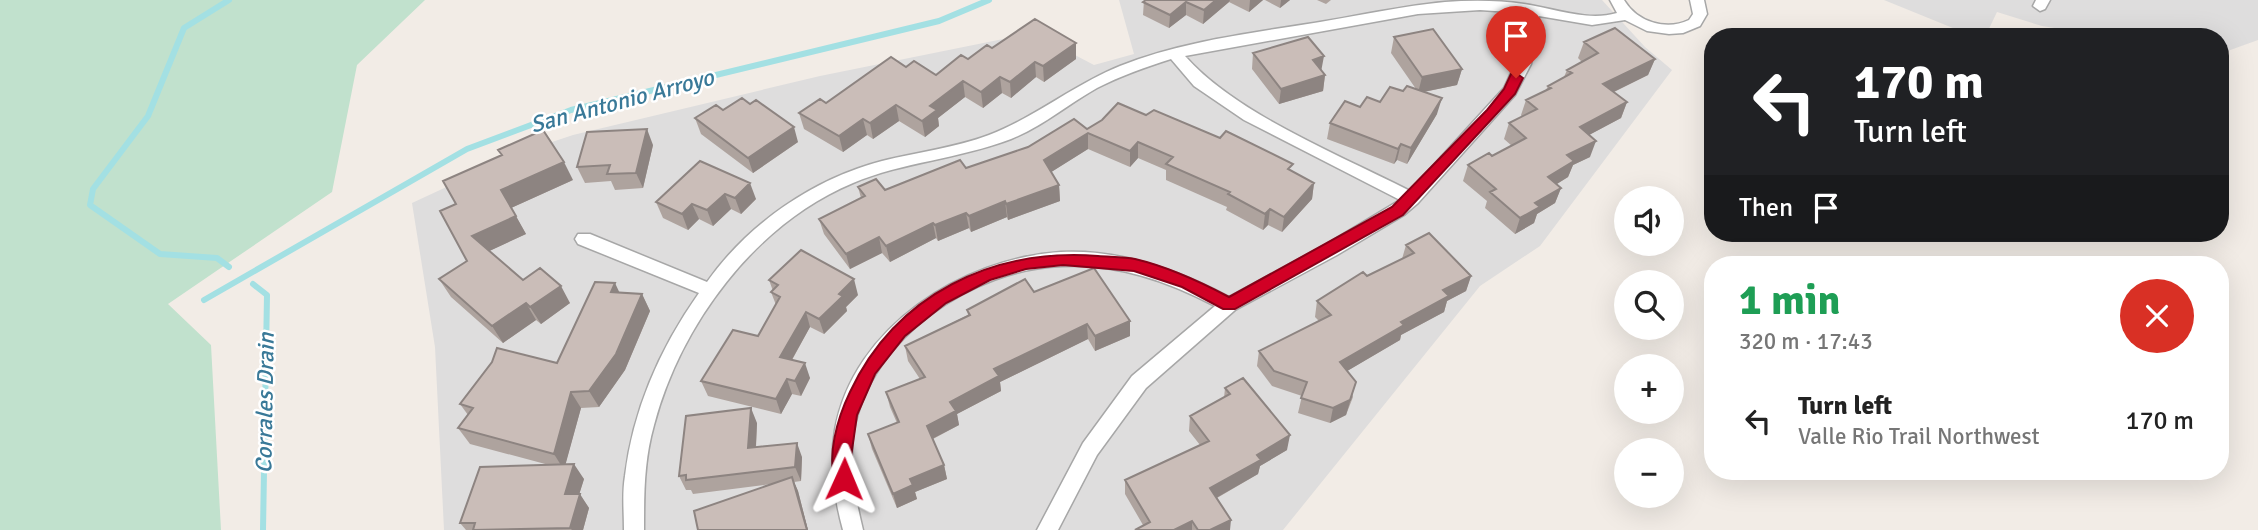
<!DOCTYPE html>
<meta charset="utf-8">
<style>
:root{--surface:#fff;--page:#f2f2f2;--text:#222;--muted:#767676}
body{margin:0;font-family:Signika,sans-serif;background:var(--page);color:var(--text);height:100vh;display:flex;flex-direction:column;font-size:26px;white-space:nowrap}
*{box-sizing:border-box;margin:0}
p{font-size:23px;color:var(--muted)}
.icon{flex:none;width:38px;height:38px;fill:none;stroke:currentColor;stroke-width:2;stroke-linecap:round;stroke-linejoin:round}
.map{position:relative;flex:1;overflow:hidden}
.side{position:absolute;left:1704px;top:256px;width:525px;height:224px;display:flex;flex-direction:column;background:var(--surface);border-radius:28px;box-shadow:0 7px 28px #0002}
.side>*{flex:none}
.hud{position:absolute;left:1704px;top:28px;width:525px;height:214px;border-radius:28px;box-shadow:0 7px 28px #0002;background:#202124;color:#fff;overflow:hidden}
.fabs{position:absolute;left:1614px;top:186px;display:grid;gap:14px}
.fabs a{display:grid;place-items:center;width:70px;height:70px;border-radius:50%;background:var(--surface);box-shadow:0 7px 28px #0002;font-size:35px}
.pin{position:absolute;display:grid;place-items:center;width:60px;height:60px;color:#fff;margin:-72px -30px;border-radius:50% 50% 50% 0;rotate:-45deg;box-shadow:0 0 7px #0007}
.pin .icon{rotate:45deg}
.me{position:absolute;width:77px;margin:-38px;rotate:1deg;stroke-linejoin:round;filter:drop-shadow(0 0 5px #0008)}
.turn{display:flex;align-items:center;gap:24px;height:147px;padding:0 35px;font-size:32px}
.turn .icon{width:91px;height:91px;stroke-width:2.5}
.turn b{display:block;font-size:49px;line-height:60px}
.then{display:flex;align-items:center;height:66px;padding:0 35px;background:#0003;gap:14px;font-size:26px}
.round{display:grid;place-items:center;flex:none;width:74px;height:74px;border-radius:37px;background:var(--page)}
.headline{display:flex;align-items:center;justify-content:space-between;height:119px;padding:0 35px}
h1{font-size:42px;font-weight:700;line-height:52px;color:#1e9e55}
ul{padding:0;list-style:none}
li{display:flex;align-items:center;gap:21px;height:91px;padding:0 35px}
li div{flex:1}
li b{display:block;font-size:26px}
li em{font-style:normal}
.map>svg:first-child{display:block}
.residential{fill:#dedddd}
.wetland{fill:#c1e1cd}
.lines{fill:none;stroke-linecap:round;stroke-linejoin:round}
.stream{stroke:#a3e0e3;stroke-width:6}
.minor-casing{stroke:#a7a7a7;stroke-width:3}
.minor{fill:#fff;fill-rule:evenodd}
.wall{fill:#aea39e}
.shaded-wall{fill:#8d8481}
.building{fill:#cabdb8;stroke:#8d8481;stroke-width:2}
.route{fill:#d10025;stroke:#880018;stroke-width:2}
.labels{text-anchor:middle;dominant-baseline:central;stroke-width:5;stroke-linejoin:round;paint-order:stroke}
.water-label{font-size:23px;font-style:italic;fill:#397998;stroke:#fff}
</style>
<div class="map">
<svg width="2258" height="530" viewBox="0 0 2258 530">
<rect width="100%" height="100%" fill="#f2ece6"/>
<path class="residential" d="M1119 0H1602L1645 47 1672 70 1540 246 1480 286 1283 530H444L435 347 412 203 522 152 573 135 820 76 1033 33 1094 65 1134 54Z
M1884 0H2258V40L2222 53 2221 37 2086 33 2042 26 1997 12 1985 37H1975Z"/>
<path class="wetland" d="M0 0H425L357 65 332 192 168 304 211 345 221 530H0Z"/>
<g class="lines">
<path class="stream" d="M229 0 184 28 148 116 93 189 90 205 160 254 217 258 229 267
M253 284 267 295 263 530
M204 300 467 149 571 110 939 21 989 0"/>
<g class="minor-casing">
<path id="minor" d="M1610 0H1624C1637 22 1666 31 1689 20L1693 14 1690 0H1704L1707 14 1700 26 1683 33 1669 34 1647 31 1625 20 1592 25 1539 16 1531 64 1515 95 1418 203 1404 215 1337 255 1235 310 1146 388 1097 455 1058 530H1037L1083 443 1132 376 1215 306C1168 281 1116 263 1062 266 973 269 871 337 854 430 848 463 855 497 863 530H843C834 497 829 464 835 430 853 327 963 258 1061 252 1120 249 1178 270 1229 297L1325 245 1400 200 1244 120 1194 86 1171 59C1146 67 1120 76 1097 88 1067 105 1043 126 1011 139 959 159 903 162 853 183 755 224 681 324 654 425 644 460 644 494 644 530H624C624 512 622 494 625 476 633 410 660 348 699 293L578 244 575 239 578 234H590L707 282C748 224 813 179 882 161 918 152 955 148 989 135 1036 117 1073 85 1120 66 1183 41 1252 33 1320 22 1361 15 1403 6 1445 2 1471 0 1498 0 1524 4 1554 8 1587 22 1617 13ZM1480 10 1525 13 1515 64 1504 88 1410 191C1340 155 1236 114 1185 56L1418 14Z
M2036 0H2050L2045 9 2040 11 2033 6Z"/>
</g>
<use href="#minor" class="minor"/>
</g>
<path class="wall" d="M1144 0H1263L1249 12 1229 2 1203 24 1186 15 1169 28 1143 15Z
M1265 0H1290L1280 8Z
M1317 0H1331L1326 4Z
M1394 37 1462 69 1457 85 1424 92 1437 114 1407 164 1397 160 1394 164 1327 139 1330 123 1360 107 1380 102 1403 91 1416 89 1391 53Z
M1584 42 1655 59 1648 75 1614 92 1627 102 1621 118 1589 135 1590 157 1573 165 1568 177 1557 184 1561 188 1555 203 1537 214 1534 223 1515 234 1485 208 1487 201 1463 181 1468 165 1492 156 1512 146 1504 139 1509 123 1522 117 1521 115 1526 100 1546 90 1548 86 1564 77 1567 70 1582 62 1578 58Z
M992 48 1076 59 1044 82 1036 77 1011 98 1002 93 983 108 965 97 938 118 939 126 925 137 899 121 873 139 867 135 843 152 804 129 799 113 826 103 906 67 936 75Z
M1253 53 1322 71 1325 75 1323 91 1279 104 1252 69Z
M723 110 798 142 753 173 701 134 695 118Z
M1146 115 1292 171 1314 183 1312 199 1282 232 1268 225 1263 230 1226 210 1227 207 1166 180V170L1138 158 1130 167 1088 149 1051 172 1059 185 1060 201 1008 220 1007 217 971 232 969 228 938 241 936 238 890 262 882 253 850 269 824 234 819 219 861 198 858 187 885 190 966 168 1087 129Z
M653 145 643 188 615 190 611 181 585 183 577 167Z
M700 161 756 199 741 214 731 209 713 226 699 219 688 230 663 218 656 202Z
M573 180 511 208 526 234 489 251 523 280 570 303 541 324 536 320 503 343 451 297 439 279 467 261 456 204Z
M1406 245 1471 276 1466 291 1447 301 1444 312 1401 335 1400 340 1347 371 1353 397 1346 415 1330 423 1298 413 1302 396 1272 386 1257 366 1259 351 1319 321 1315 317 1317 301 1402 259Z
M769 280 858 295 846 307 847 311 824 334 810 327 792 360 810 378 801 396 792 394 781 414 708 396 701 381 758 336 776 305 771 292 773 291Z
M619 292 642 294 650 311 625 370 599 407 581 408 565 465 584 479 579 494 589 508 583 530H466L460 523 549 465 470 444 458 428 468 415 460 404 557 363Z
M1034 292 1130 321V336L1095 351 1088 339 1000 382 1001 391 957 414 959 425 933 439 944 465 947 479 915 492 917 499 897 508 872 449 868 434 897 423 890 407 886 392 920 379 908 361 905 346 968 315 967 310Z
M1225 388 1287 450 1260 466 1258 474 1217 498 1230 530H1135L1143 525 1125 494V480L1200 445 1189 431 1190 416 1224 398Z
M757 423 756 448 802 457 801 481 794 482 798 491 808 530H698L771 484 693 494 691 490H686L679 476Z"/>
<path class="shaded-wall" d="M1216 0H1230L1229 2 1203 24 1204 10Z
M1250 0H1263L1249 12Z
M1281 0H1290L1280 8Z
M1186 2V15L1169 28 1170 15Z
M1076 43V59L1044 82 1043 66Z
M1324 56 1321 72 1313 60Z
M1655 59 1648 75 1597 100 1603 84Z
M1035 62 1036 77 1011 98 1010 82Z
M1462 69 1457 85 1418 93 1422 77Z
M1325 75 1323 91 1279 104 1281 89Z
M1000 77 1002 93 983 108 981 92Z
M963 81 965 97 938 118 939 126 925 137 922 121 930 106Z
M1442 98 1437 114 1407 164 1411 148Z
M1627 102 1621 118 1574 143 1580 127Z
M896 105 899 121 873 139 870 123Z
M863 119 867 135 843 152 839 136Z
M794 127 798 142 753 173 748 158Z
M647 129 653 145 643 188 636 173Z
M1088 133V149L1045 176 1044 160Z
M1596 141 1590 157 1573 165 1568 177 1542 193 1548 177 1567 155Z
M1138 142V158L1130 167V151Z
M1401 144 1397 160 1394 164 1398 149Z
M564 162 573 180 511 208 501 190Z
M750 183 756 199 741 214 735 198Z
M1314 183 1312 199 1282 232 1284 217Z
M1059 185 1060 201 1008 220 1006 204Z
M1561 188 1555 203 1537 214 1534 223 1515 234 1520 218 1535 203Z
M725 194 731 209 713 226 707 210Z
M1005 201 1007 217 971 232 969 216Z
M692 204 699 219 688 230 682 214Z
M1270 209 1268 225 1263 230 1265 214Z
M966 213 969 228 938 241 935 225Z
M516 216 526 234 483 254 472 236Z
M933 223 936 238 890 262 886 246Z
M879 237 882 253 850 269 846 254Z
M1471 276 1466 291 1447 301 1444 312 1401 335 1400 340 1337 377 1340 362 1401 322 1443 290Z
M854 279 858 295 846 307 847 311 824 334 819 319 839 294Z
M615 283 623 300 611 292Z
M561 286 570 303 541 324 530 307Z
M642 294 650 311 625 370 599 407 589 391Z
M526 303 536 320 503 343 492 326Z
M806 312 810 327 785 372 780 357Z
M1130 321V336L1095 351V336Z
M1087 324 1088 339 1000 382 1001 391 957 414 959 425 930 440 927 426 950 402 994 369Z
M805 363 810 378 801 396 795 381Z
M787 379 792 394 781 414 776 399Z
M1356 382 1346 415 1330 423 1333 408Z
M571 392 581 408 564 470 554 454Z
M751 408 757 423 755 463 748 448Z
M1290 435 1287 450 1260 466 1258 474 1209 502 1210 488 1257 455Z
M797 443 802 457 801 481 795 467Z
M574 464 584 479 575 508 565 494Z
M944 465 947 479 915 492 917 499 897 508 893 494 910 479Z
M792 477 798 491 808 530H807Z
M580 494 589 508 583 530H572L570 528Z
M1231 520 1230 530H1210Z
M1192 521V530H1174Z"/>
<path class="building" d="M1146 0H1216L1204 10 1186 2 1170 15 1143 2Z
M1035 19 1076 43 1043 66 1035 62 1010 82 1000 77 981 92 963 81 930 106 937 110 922 121 896 105 870 123 863 119 839 136 799 113 820 99 826 103 891 57 906 67 914 61 936 75 961 55 968 59 987 45 992 48Z
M1615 28 1655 59 1603 84 1627 102 1580 127 1596 141 1567 155 1574 161 1548 177 1561 188 1535 203 1540 207 1520 218 1490 192 1496 189 1468 165 1489 153 1492 156 1526 138 1509 123 1537 109 1526 100 1551 88 1548 86 1572 73 1567 70 1598 53 1584 42Z
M1433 29 1462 69 1422 77 1394 37Z
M1308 37 1324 56 1313 60 1325 75 1281 89 1253 53Z
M1407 86 1442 98 1411 148 1401 144 1398 149 1330 123 1345 101 1360 107 1367 97 1380 102 1390 87 1403 91Z
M742 98 750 104 756 100 794 127 748 158 695 118 716 105 723 110Z
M1118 103 1146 115 1154 110 1220 138 1226 131 1293 164 1288 169 1314 183 1284 217 1270 209 1265 214 1228 194 1230 192 1166 164 1173 157 1138 142 1130 151 1088 133 1044 160 1059 185 1006 204 1005 201 969 216 966 213 935 225 933 223 886 246 879 237 846 254 819 219 865 196 858 187 876 179 885 190 960 160 966 168 1028 147 1074 119 1087 129 1102 120Z
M647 129 636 173 607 174 610 165 577 167 587 132Z
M543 130 564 162 501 190 516 216 472 236 523 280 540 268 561 286 530 307 526 303 492 326 439 279 467 261 440 211 456 204 443 181 502 155 498 150Z
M700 161 750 183 735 198 725 194 707 210 692 204 682 214 656 202Z
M1429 233 1471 276 1443 290 1449 296 1401 322 1404 325 1340 362 1356 382 1350 400 1333 408 1301 398 1307 382 1274 371 1259 351 1331 315 1317 301 1363 272 1367 276 1414 253 1406 245Z
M801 250 854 279 839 294 843 296 819 319 806 312 780 357 805 363 795 381 787 379 776 399 701 381 733 330 758 336 780 297 771 292 778 285 769 280Z
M1094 268 1130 321 1095 336 1087 324 994 369 999 376 950 402 956 411 927 426 944 465 910 479 913 485 893 494 868 434 899 422 886 392 925 377 905 346 970 315 967 310 1025 279 1034 292Z
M595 282 615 283 611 292 642 294 616 354 589 391 571 392 554 454 458 428 473 408 460 404 492 362 497 348 557 363Z
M1243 378 1290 435 1257 455 1261 460 1210 488 1231 520 1210 530H1198L1192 521 1174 530H1135L1150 522 1125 480 1209 441 1190 416 1230 394 1225 388Z
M751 408 748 448 797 443 795 467 686 480V475L679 476 686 416Z
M574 464 565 494H580L570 528 473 530 475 523H460L480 467Z
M792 477 807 530H698L694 511Z"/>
<path class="route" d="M1516 73 1523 78 1515 94 1403 215 1235 309H1223L1182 287 1134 271 1063 265 1026 269 990 280 946 303 905 336 875 374 857 415 851 457 853 479 850 485 844 487 837 485C825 458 838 417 850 392 896 294 993 248 1098 256 1110 257 1124 257 1135 259 1169 267 1199 281 1229 297L1392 207 1487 110 1504 89 1511 74Z"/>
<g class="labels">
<g class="water-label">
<text transform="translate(622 101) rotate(-15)">San Antonio Arroyo</text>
<text transform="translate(265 403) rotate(-89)">Corrales Drain</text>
</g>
</g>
</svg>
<div class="fabs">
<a><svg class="icon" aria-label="sound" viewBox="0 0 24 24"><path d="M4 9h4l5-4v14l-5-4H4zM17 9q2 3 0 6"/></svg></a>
<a><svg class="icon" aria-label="search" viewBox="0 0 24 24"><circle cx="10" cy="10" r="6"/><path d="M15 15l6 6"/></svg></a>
<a>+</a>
<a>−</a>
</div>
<div class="pin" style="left:1516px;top:78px;background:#d93025"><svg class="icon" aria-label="arrive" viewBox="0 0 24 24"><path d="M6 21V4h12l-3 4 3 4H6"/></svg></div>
<svg class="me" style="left:844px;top:479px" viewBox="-20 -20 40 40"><path d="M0-17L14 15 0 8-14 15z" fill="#d10025" stroke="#fff" stroke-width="4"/></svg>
<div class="hud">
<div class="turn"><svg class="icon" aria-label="left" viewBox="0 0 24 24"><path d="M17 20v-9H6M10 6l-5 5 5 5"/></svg><div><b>170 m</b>Turn left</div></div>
<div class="then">Then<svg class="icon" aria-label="arrive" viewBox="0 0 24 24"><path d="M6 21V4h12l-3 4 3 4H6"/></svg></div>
</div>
<section class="side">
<div class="headline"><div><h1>1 min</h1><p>320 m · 17:43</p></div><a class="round" style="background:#d93025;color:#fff"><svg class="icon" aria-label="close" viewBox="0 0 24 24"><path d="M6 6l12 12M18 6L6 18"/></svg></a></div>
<ul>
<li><svg class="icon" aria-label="left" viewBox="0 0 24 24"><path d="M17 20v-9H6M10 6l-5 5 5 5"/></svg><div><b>Turn left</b><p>Valle Rio Trail Northwest</p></div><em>170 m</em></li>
</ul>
</section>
</div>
